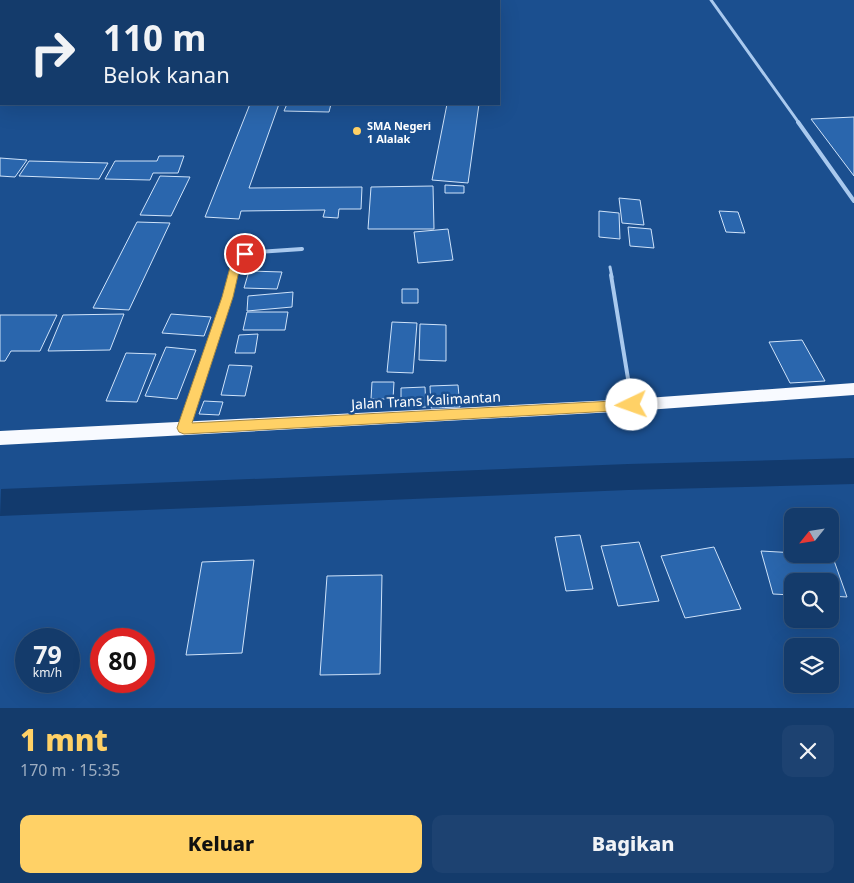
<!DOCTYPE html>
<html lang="id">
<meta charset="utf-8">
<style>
:root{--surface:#143b6b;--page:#1d4271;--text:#f1f3f6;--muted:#9dadc1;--line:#33557e;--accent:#ffd166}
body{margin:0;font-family:"Noto Sans",sans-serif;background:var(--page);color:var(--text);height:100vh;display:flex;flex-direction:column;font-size:19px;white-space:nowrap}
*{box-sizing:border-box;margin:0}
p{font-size:16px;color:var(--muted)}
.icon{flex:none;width:28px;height:28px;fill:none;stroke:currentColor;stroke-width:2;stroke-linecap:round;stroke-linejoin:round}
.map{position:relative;height:708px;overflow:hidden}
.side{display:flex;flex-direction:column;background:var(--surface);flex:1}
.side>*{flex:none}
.guide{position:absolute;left:0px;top:0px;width:500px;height:105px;box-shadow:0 5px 20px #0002,0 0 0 1px var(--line);background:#143b6b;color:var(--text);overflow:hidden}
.needle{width:32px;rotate:240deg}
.controls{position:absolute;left:784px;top:508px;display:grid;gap:10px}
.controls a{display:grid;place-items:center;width:55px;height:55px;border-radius:10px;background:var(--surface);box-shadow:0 5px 20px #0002,0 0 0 1px var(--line);font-size:25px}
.speed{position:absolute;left:15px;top:628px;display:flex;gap:10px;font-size:25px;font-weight:700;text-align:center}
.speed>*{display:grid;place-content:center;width:65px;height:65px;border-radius:50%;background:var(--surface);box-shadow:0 5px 20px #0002,0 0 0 1px var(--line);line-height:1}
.speed small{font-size:12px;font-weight:400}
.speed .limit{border:8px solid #d22;background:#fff;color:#111}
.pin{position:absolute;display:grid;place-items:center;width:42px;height:42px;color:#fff;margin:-21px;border:2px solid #fff;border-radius:50%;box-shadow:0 1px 5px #0007}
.me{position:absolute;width:55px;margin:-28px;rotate:267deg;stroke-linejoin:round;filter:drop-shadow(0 0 4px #0008)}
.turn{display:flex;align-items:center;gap:18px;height:105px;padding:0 20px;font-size:22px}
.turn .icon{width:65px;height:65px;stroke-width:2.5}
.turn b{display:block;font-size:35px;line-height:42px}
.round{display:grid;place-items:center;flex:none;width:52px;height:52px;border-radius:10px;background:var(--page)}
.overview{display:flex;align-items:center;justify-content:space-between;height:85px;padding:0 20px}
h1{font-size:30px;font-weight:800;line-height:38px;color:var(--accent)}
.cta{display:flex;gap:10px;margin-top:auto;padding:10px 20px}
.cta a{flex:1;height:58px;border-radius:10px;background:var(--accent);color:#111;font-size:20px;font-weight:800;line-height:58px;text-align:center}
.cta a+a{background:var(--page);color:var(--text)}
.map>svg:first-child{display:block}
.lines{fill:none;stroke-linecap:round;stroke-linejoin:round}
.canal{fill:#123a6d;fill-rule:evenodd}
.building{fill:#2a66ad;stroke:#cfe3fa}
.service-far1{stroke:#a9c9ee;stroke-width:3}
.service{stroke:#a9c9ee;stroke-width:4}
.minor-far2{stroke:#a9c9ee;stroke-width:3}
.minor-far1{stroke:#a9c9ee;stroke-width:4}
.minor{stroke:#a9c9ee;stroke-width:5}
.trunk{fill:#f8faff;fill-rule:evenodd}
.route{fill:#ffd166;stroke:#a68842}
.poi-dot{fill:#ffd166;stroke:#1b4f8f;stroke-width:2}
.labels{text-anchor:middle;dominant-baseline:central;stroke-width:5;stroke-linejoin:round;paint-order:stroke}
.far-poi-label{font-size:11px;font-weight:bold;fill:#fff;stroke:#1b4f8f;text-anchor:start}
.street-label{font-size:14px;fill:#fff;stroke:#1b4f8f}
</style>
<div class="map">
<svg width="854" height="708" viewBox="0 0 854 708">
<rect width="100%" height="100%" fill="#1b4f8f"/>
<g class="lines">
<path class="canal" d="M854 458V484L628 490 0 516 1 489 628 464Z"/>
</g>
<path class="building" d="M250 104H279L249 188 362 187 361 209H339L338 218 323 217 325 210 241 211 239 219 205 217Z
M287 104H331L329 112 284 111Z
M447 104H479L468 183 432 180Z
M854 117V176L811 119Z
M159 156H184L178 173H153L150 180 105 179 115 161H157Z
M0 158 27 160 15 177 0 176Z
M29 161 108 163 99 179 19 176Z
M160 176 190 177 171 216 140 215Z
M445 185 464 186V193H445Z
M433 186 434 229H368L371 187Z
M619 198 640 200 644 225 622 223Z
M599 211 619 213 620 239 599 237Z
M719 211 738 212 745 233 726 232Z
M137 222 170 223 129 310 93 308Z
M628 227 651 229 654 248 630 246Z
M448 229 453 260 418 263 414 232Z
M249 271 282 272 277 289 244 288Z
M402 289H418V303H402Z
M293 292 292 307 247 311 248 296Z
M247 312H288L285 330H243Z
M124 314 110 350 48 351 63 315Z
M171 314 211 317 204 336 162 333Z
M0 315H57L40 351H11L5 361H0Z
M392 322 417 323 413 373 387 372Z
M420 324 446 325V361L419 360Z
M258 334 255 353H235L239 335Z
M802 340 825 381 790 383 769 342Z
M166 347 196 350 177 399 145 396Z
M126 353 156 354 137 402 106 401Z
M229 365 252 366 245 396 221 395Z
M372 382H394L393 399H371Z
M458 385 460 407 431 408 430 386Z
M425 387 426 407 401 408V388Z
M204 401 223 402 219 415 199 414Z
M580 535 593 589 566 591 555 537Z
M639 542 659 601 618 606 601 546Z
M714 547 741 609 685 618 661 556Z
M761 551 832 555 847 597 830 596V581H792V595L773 594Z
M254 560 242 653 186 655 202 562Z
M382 575 380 674 320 675 327 576Z"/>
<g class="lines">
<path class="service-far1" d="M610 267 612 277"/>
<path class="service" d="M611 275 632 403"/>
<path class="minor-far2" d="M711 0 799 123"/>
<path class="minor-far1" d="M798 122 854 201
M233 277 237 260 245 253 302 249"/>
<path class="minor" d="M184 428 233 275"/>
<path class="trunk" d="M854 383V395L633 411 0 445V431L633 399Z"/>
</g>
<path class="route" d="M245 250 250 254 241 262 233 297 192 423 632 400 637 402 639 405 637 409 632 410 184 434 179 432 177 428 222 297 232 260Z"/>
<circle class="poi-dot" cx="357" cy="131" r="5"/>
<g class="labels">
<g class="far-poi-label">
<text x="367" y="125">SMA Negeri<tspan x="367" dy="13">1 Alalak</tspan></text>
</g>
<g class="street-label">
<text transform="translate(426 400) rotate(-3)">Jalan Trans Kalimantan</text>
</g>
</g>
</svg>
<div class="controls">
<a><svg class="needle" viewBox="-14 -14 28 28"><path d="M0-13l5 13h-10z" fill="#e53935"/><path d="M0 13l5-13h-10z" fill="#9dadc1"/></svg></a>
<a><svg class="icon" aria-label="search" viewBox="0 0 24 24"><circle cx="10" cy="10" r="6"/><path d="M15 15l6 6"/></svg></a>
<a><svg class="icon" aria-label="layers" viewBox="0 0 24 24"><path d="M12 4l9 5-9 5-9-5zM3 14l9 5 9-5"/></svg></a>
</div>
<div class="speed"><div>79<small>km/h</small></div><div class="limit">80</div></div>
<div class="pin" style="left:245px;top:254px;background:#d93025"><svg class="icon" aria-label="arrive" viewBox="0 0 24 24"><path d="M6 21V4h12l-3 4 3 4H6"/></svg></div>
<svg class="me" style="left:632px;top:405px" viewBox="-20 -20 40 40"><circle r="19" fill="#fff"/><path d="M0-13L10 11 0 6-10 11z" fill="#ffd166"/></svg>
<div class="guide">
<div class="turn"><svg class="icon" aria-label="right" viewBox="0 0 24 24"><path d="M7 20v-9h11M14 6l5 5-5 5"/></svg><div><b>110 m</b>Belok kanan</div></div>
</div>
</div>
<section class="side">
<div class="overview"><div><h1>1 mnt</h1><p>170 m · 15:35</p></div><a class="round"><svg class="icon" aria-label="close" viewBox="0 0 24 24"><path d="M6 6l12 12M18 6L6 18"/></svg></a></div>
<div class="cta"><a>Keluar</a><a>Bagikan</a></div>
</section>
